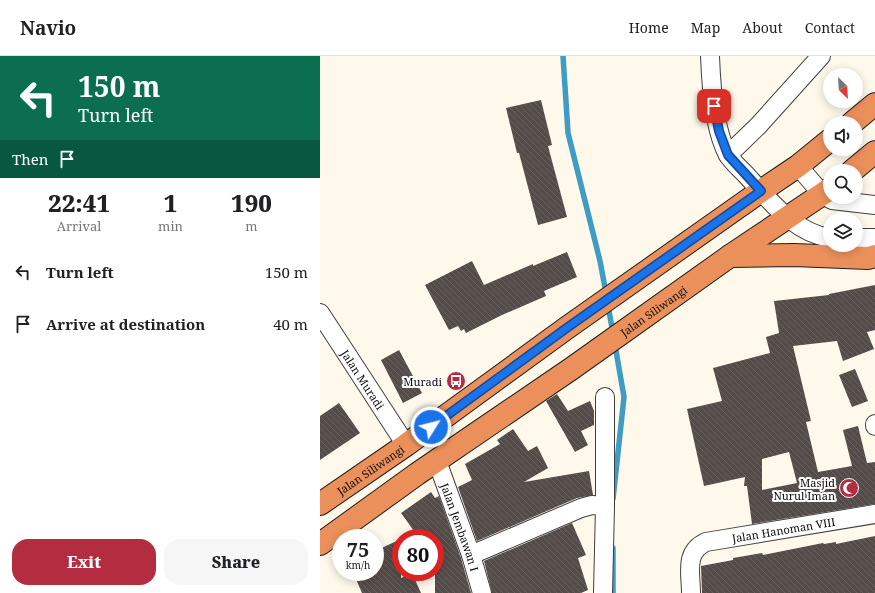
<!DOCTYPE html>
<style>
:root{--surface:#fff;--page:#f6f6f6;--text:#202124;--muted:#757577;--line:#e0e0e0;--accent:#b32c3f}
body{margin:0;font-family:"Noto Serif",serif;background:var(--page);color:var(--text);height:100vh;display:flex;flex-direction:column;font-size:15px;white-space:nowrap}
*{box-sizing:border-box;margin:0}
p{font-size:13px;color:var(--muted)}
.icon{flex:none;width:22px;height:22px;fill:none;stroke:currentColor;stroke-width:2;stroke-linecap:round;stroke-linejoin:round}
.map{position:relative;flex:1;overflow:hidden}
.drawer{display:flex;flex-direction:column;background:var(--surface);width:320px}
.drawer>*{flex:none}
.top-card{background:#0b6e4f;color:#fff;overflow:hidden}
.needle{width:26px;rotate:156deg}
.fabs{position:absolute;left:503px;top:12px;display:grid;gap:8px}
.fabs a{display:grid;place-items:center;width:40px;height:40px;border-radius:50%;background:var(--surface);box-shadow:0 2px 10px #0003;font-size:20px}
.speed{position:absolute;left:12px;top:473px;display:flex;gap:8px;font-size:20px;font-weight:700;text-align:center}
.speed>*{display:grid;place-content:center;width:52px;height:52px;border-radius:50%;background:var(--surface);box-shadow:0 2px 10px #0003;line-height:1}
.speed small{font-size:10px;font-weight:400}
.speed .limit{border:6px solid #d22;background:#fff;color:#111}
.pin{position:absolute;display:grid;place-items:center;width:34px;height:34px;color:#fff;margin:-17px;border-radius:8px;box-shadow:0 2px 6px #0006}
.me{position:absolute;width:44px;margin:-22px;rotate:54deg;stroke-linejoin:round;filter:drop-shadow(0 0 3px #0008)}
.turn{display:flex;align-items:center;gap:14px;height:84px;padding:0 12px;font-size:18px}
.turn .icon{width:52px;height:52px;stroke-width:2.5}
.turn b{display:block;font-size:28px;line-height:34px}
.then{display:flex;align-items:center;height:38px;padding:0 12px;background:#0003;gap:8px;font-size:15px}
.eta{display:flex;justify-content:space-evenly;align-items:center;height:68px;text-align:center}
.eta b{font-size:24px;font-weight:800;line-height:28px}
.button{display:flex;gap:8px;margin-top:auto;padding:8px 12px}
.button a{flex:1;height:46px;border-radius:16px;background:var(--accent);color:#fff;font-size:16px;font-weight:800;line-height:46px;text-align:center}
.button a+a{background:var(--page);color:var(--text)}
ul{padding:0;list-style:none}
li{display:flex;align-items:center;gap:12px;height:52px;padding:0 12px}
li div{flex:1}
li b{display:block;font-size:15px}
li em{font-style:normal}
header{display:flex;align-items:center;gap:24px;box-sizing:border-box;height:56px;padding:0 20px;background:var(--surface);border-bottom:1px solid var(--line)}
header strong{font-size:19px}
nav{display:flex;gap:22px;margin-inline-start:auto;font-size:14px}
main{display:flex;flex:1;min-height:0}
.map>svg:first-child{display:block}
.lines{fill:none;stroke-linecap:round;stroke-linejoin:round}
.stream{stroke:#3e9cc5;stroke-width:5.5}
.building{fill:url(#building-back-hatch);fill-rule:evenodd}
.minor-casing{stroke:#3f3f3f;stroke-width:20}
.highway-casing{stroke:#1d1d1d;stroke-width:24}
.minor{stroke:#fff;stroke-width:18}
.highway{stroke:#ec905b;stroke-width:22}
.route-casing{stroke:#114b97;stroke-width:10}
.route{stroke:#1a73e8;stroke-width:7}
.labels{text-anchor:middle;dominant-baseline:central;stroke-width:4;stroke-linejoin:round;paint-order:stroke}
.street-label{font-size:11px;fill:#0c0c0c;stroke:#fff}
.poi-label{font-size:11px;fill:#0c0c0c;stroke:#fff;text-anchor:end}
</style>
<header>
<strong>Navio</strong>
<nav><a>Home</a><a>Map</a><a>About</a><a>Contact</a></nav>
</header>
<main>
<section class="drawer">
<div class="top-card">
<div class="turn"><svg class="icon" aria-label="left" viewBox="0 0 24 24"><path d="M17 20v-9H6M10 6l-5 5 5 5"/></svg><div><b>150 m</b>Turn left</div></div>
<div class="then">Then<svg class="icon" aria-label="arrive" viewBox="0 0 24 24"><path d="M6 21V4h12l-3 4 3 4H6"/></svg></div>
</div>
<div class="eta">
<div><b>22:41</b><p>Arrival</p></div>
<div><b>1</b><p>min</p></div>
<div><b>190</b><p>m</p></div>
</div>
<ul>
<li><svg class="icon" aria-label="left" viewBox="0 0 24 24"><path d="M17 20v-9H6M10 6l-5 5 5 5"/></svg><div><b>Turn left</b></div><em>150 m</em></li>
<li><svg class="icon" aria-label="arrive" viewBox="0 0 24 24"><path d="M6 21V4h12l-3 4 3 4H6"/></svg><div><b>Arrive at destination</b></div><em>40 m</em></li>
</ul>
<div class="button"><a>Exit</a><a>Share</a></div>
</section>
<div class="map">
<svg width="555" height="537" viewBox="0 0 555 537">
<defs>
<pattern id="building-back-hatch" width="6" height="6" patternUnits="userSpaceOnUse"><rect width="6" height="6" fill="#544c49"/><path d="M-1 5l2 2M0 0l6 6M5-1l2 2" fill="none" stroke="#68615f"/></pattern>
</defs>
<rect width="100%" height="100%" fill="#fef9eb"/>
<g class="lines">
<path class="stream" d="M243 0 248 77 280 205 286 237
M288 250 293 277
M293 443 304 341 295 289
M293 492V537"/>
</g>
<path class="building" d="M221 44 232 89 228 90 247 161 218 169 199 97H197L186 52Z
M247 196 257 221 224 235 226 240 182 259 146 277 144 273 141 275 138 270 129 274 105 229 152 205 164 229 213 208V210Z
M555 229V274L547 276 554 293 523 305 517 285 473 290 491 365 486 366 498 416 532 410 523 374 538 370 547 407 555 406V448L432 468 427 430H424L425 421 384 430 367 353 402 345 393 312 450 297 446 281 459 277 454 245 509 239V238ZM469 396 477 427 442 434V403Z
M79 294 102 337 83 347 61 304Z
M535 313 548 345 532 351 519 319Z
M237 338 248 355 270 345 274 355V369L261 375 268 389 255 396 226 345Z
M19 347 40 377 0 404V360Z
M193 373 208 395 217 390 228 412 204 426 269 415 273 439 257 442 157 485 138 431 152 424 145 408 180 388 177 384Z
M111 436 115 442 119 440 141 502 151 537H115V482H99L81 457Z
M252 467 266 499 258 502 268 534 261 537H172L164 505Z
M555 480V537H382L381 510 413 504V502L442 497 443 499 503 487 504 488 516 486V488Z
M81 483V522L92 517 101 537H42L33 516H55V495Z"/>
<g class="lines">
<g class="minor-casing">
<g id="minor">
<path d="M390 0C391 28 394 74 408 99 413 107 422 114 428 121 451 146 475 177 510 182"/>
<path d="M408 99 438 70 501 0"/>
<path d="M478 110 503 139 512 144 555 149"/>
<path d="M536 182H555"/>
<path id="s1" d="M0 257 86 389"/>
<path d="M555 368V370"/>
<path id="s2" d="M117 405 151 499 162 537"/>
<path d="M151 499 261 452 272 449 285 450"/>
<path d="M283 537 285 450V341"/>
<path id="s3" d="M371 537C371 517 364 496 386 486L555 458"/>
</g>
</g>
<g class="highway-casing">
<g id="highway">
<path d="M532 67 555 48"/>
<path d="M532 115 555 96"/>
<path d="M410 200 474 199 548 202 555 200"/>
<path id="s4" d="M0 448 86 389 248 271 438 137 478 110 510 84"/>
<path id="s5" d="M0 488 97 418 251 313 410 200 510 133"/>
</g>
</g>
<use href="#minor" class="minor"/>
<use href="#highway" class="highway"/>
</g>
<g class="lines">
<g class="route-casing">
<path id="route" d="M111 371 248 271 441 135 408 99 399 75 394 50"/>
</g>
<use href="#route" class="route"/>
</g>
<defs>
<g id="bus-disc" transform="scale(1)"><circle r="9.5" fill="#b32c3f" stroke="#fff"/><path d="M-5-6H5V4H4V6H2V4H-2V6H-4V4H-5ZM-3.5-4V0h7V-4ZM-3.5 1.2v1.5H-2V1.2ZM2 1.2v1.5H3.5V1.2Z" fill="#fff"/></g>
<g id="mosque-disc" transform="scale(1)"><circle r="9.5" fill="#b32c3f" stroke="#fff"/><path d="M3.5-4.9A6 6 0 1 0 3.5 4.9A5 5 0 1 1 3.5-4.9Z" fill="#fff"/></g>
</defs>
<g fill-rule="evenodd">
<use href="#bus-disc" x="136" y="325"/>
<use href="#mosque-disc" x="529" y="432"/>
</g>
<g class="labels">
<g class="street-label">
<text stroke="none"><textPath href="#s5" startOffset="407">Jalan Siliwangi</textPath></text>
<text stroke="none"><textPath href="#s1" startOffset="79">Jalan Muradi</textPath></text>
<text stroke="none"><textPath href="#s4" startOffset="61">Jalan Siliwangi</textPath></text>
<text stroke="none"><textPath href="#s2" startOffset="70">Jalan Jembawan I</textPath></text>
<text stroke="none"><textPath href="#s3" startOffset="136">Jalan Hanoman VIII</textPath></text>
</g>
<g class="poi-label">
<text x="122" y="325">Muradi</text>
<text x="515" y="426">Masjid<tspan x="515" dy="13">Nurul Iman</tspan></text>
</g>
</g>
</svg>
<div class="fabs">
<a><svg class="needle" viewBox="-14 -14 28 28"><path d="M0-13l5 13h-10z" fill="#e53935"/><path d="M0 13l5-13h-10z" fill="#757577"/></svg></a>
<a><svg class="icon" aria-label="sound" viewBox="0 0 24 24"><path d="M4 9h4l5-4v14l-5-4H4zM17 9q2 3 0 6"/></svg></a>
<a><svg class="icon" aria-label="search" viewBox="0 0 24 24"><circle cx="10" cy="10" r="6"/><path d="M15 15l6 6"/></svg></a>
<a><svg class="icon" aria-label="layers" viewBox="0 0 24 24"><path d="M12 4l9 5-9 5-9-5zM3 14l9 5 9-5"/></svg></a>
</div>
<div class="speed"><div>75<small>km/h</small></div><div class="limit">80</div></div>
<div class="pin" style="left:394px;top:50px;background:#d93025"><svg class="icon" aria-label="arrive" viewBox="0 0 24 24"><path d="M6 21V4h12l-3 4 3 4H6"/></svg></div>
<svg class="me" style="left:111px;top:371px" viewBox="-20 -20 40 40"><circle r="17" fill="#1a73e8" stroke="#fff" stroke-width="3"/><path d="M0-11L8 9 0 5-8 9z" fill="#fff"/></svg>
</div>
</main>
